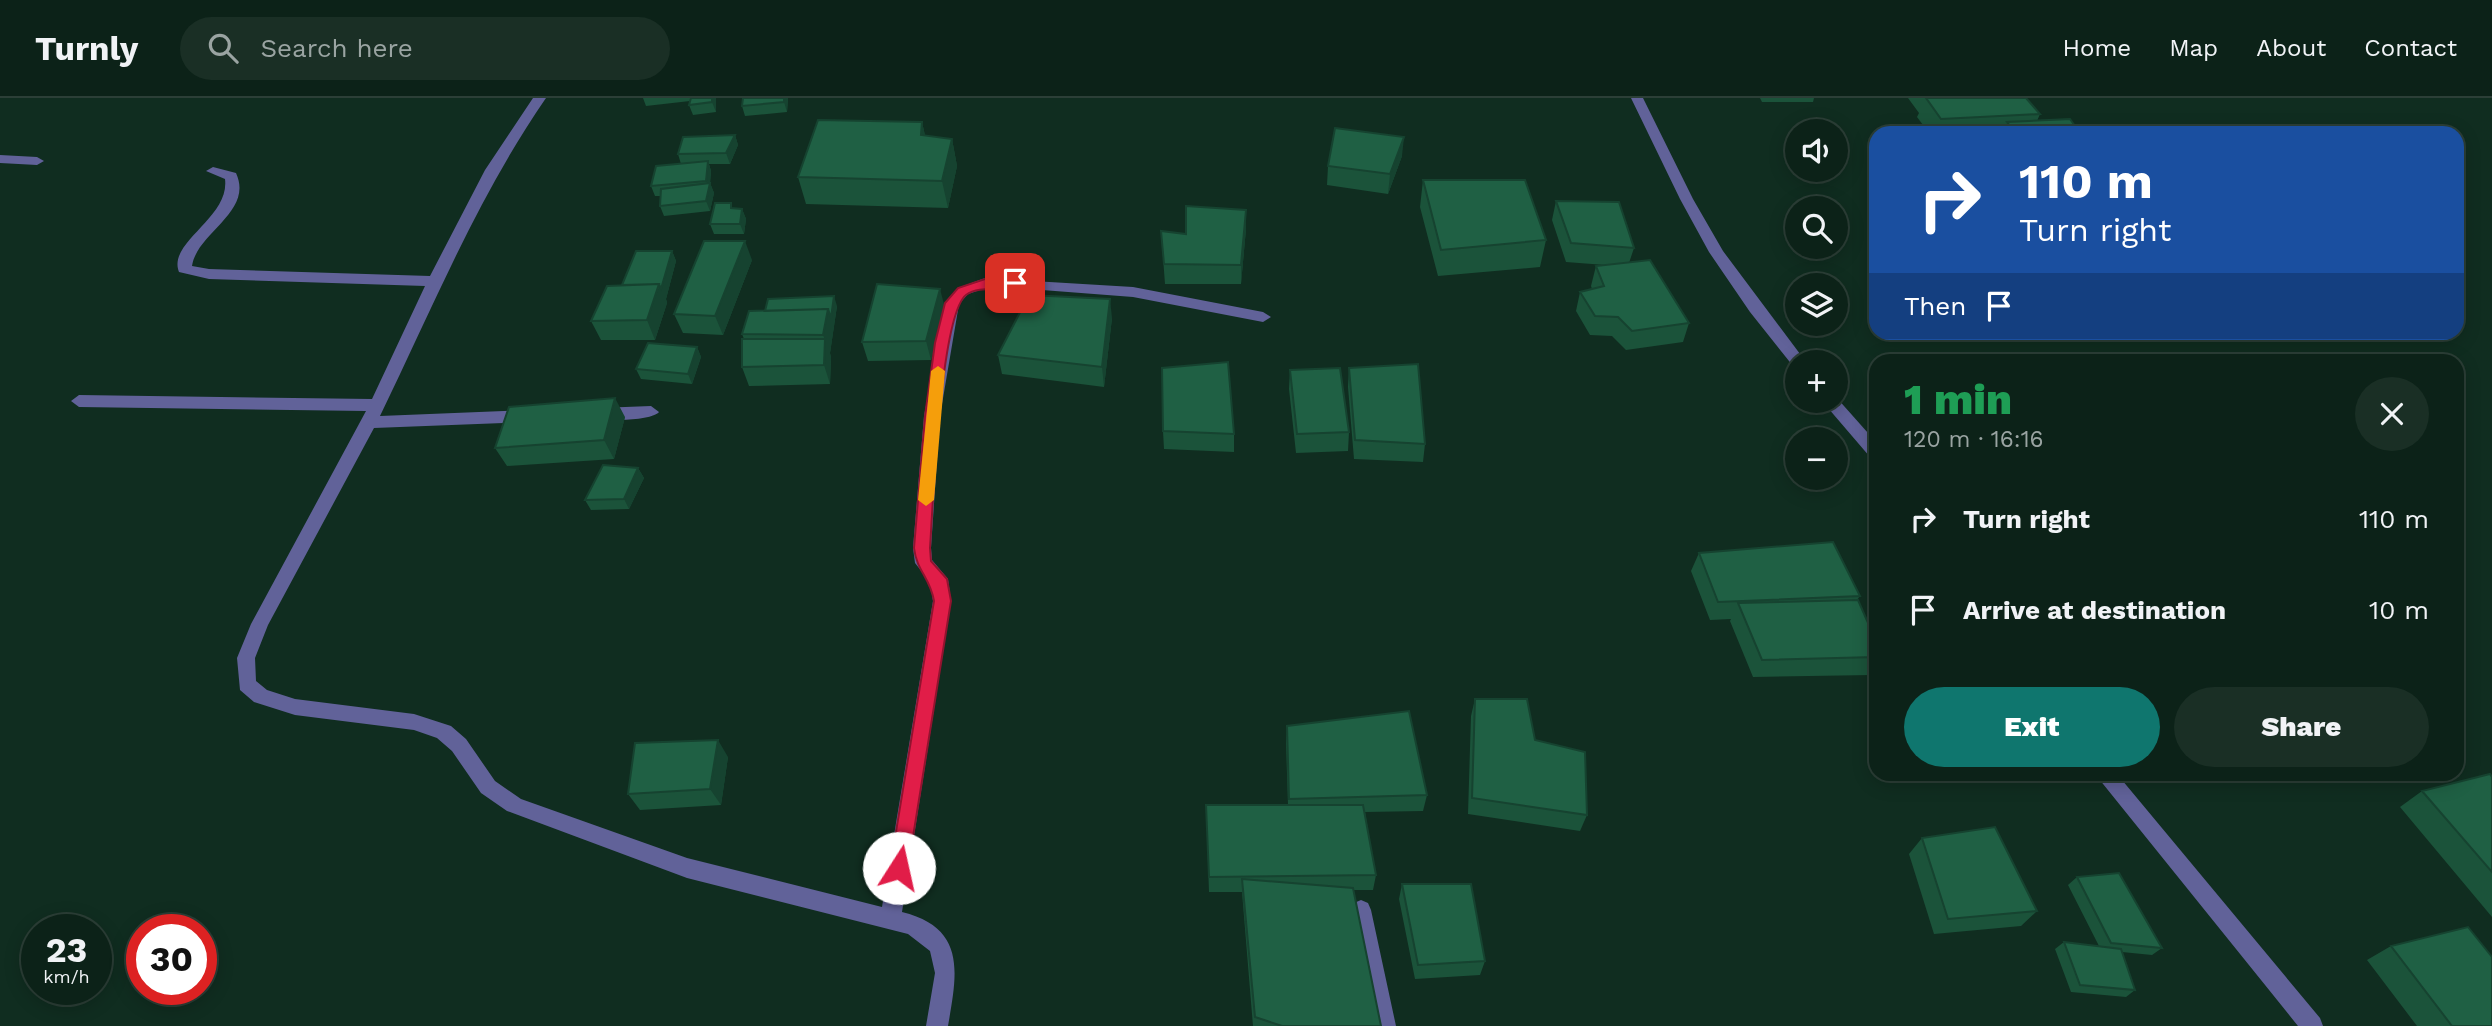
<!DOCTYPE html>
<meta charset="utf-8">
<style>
:root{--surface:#0c2218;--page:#1a2f25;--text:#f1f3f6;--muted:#9aa4a2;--line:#2c3f37;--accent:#0f766e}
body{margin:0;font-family:"Work Sans",sans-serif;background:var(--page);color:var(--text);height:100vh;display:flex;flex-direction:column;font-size:26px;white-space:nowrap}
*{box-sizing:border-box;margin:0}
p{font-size:23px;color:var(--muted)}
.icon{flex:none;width:38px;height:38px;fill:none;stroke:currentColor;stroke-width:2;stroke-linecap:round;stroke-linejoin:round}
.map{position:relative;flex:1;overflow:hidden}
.side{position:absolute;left:1869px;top:256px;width:595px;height:427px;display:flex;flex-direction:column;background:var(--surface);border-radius:21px;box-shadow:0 4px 18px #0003,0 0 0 2px var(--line)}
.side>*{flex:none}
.banner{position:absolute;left:1869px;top:28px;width:595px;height:214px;border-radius:21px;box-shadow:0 4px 18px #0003,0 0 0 2px var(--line);background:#1a4fa0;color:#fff;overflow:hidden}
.fabs{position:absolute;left:1785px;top:21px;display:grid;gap:14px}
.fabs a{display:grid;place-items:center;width:63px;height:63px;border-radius:50%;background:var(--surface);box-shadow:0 4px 18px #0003,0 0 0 2px var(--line);font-size:35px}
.speed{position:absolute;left:21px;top:816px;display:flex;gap:14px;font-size:35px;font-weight:700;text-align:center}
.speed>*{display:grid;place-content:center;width:91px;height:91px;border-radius:50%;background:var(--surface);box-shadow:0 4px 18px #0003,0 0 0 2px var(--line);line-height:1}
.speed small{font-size:18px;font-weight:400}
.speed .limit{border:10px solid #d22;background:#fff;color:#111}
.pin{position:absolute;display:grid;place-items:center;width:60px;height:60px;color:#fff;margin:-30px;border-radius:14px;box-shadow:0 4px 10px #0006}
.me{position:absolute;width:77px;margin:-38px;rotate:10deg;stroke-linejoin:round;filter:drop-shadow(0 0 5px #0008)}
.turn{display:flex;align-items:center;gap:24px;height:147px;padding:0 35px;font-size:32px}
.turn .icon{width:91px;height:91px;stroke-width:2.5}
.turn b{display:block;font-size:49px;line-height:60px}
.then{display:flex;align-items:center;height:66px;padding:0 35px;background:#0003;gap:14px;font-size:26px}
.round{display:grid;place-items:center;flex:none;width:74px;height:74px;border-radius:37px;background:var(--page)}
.overview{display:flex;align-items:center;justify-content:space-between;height:119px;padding:0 35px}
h1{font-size:42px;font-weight:800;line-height:52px;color:#1e9e55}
.primary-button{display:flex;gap:14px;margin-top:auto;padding:14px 35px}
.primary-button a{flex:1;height:80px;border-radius:42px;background:var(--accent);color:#fff;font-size:28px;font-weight:800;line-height:80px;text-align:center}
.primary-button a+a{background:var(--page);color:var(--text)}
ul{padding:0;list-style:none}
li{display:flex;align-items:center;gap:21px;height:91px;padding:0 35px}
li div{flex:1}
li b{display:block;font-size:26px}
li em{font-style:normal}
header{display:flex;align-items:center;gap:42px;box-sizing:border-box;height:98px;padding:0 35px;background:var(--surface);border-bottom:2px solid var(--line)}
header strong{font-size:33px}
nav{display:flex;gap:38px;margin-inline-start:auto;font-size:24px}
.search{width:490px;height:63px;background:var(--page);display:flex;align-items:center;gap:18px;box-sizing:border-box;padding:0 24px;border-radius:38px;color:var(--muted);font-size:26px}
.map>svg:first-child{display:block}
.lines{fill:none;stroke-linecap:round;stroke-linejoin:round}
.minor{fill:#616299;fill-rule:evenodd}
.wall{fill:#1b533a}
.shaded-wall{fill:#164330}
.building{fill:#1f6044;stroke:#164330;stroke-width:2}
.route{fill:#e11d48;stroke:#92132f;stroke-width:2}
.slow{fill:#f59e0b}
</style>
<header>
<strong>Turnly</strong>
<div class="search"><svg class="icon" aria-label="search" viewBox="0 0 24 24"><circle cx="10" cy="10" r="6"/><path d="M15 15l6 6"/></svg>Search here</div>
<nav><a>Home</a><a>Map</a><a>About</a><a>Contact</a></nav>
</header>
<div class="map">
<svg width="2492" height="928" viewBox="0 0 2492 928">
<rect width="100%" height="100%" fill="#102d20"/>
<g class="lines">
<path class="minor" d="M533 0H546C477 100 433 209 380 318L530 312 538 318 530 324 374 330 268 527 255 560 256 583 267 592 295 601 414 616 451 628 466 641 495 683 521 701 687 760 882 809 933 503 930 484 915 465 913 450 924 318 945 205 958 190 985 180 1133 189 1263 214 1271 219 1263 224 1133 199 1015 190H986L968 196 959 206 940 318 931 450 932 462 948 481 951 503 902 814C967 830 957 876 948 928H926L935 875 930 853 908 836 687 780 507 713 481 695 452 653 437 640 414 632 295 617 254 604 240 592 237 560 251 526 366 313 79 309 71 303 79 297 372 301 425 188 209 181 179 174C167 144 230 120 225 81L206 73 213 69 236 75C254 114 197 134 192 168L209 171 430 178 485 72Z
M1631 0H1643L1693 101 1723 153 1806 264H1797V269L1793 268 1750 214 1709 154 1680 101Z
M0 57 37 59 44 63 37 67 0 65Z
M1836 299 1876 344V361L1870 359 1822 303H1836Z
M651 308 659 314C652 323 598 325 591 316L599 310Z
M2095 676H2117L2320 920 2323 928H2298Z
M1361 802 1368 805 1371 812 1396 928H1374L1351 812 1354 805Z"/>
</g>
<path class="wall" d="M643 0H716V14L693 17 689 7 690 3 646 8Z
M743 0H788L787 14 745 18 742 8Z
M1760 0H1814L1813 4H1762Z
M1908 0H2026L2040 16 2037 23 2080 35H1929L1917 19 1919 15Z
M922 24 925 38 952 41 957 68 948 110 806 106 798 79Z
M735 37 738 47 730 66H709L711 73 710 85 714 95 710 113 664 118 660 108 661 98H655L651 88 681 66 678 56Z
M1402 58 1388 96 1327 87 1328 68Z
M1423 82 1546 142 1540 169 1438 178 1420 109Z
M1556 103 1634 150 1629 165 1689 225 1683 244 1626 252 1612 238 1590 237 1576 213 1580 194 1592 191 1591 188 1596 168 1605 167 1566 164 1552 122Z
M733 110 742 111 746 121 744 136H714L710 126Z
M1246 131 1241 186H1165L1161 133 1186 136Z
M672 153 676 163 666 201 667 205 655 242H601L591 223 622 187Z
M752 162 723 237 683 235 674 216Z
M837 208 830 255 831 260 830 286 749 288 742 269 744 241 742 236Z
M945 210 931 262 868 263 862 244Z
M1112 220 1104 289 1002 276 998 257Z
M697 249 701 259 692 286 641 281 636 271Z
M1349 270 1425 346 1423 364 1354 361 1348 289Z
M1290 272 1349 334 1348 353 1296 355 1289 291Z
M625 319 614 361 507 368 495 350Z
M1163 333 1234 336V354L1164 351Z
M638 370 644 380 629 411 591 412 585 402Z
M1876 450V466L1871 458Z
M1699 455 1860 498 1857 502 1876 543V570L1872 577 1753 579 1730 523 1731 521 1710 522 1691 473Z
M1475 601 1535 642 1587 717 1580 733 1468 716 1471 618Z
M1287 628 1427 697 1423 713 1365 714 1376 777 1373 792H1353L1381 928H1253L1242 794H1209L1206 707H1288L1286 645Z
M728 659 721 707 640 712 628 696Z
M2361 676H2395L2370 685Z
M2492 679V819L2400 709 2422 693Z
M1922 740 2037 813 2021 828 1934 836 1909 756Z
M2077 779 2162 850 2152 857 2122 854 2135 892 2126 899 2071 894 2055 851 2064 844 2099 848 2068 787Z
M1402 786 1485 863 1480 877 1415 881 1399 801Z
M2391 848 2492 928H2417L2367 862Z"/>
<path class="shaded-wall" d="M712 0H716V14L712 4Z
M784 0H788L787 14 784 4Z
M922 24 928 50 921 37Z
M735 37 738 47 730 66 726 55Z
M1404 39 1402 58 1388 96 1390 76Z
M952 41 957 68 948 110 942 83Z
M708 63 711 73 710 85 714 95 710 113 706 103 709 91 706 83Z
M742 111 746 121 744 136 740 126Z
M1246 112V131L1241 186V167Z
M745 143 752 162 723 237 715 218Z
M672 153 676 163 666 201 667 205 655 242 647 222Z
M940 191 945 210 931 262 926 243Z
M834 198 837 208 830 255 831 260 830 286 824 267 825 242 823 237 828 211Z
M1110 201 1112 220 1104 289 1102 269Z
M697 249 701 259 692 286 688 276Z
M615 300 625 319 614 361 604 342Z
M638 370 644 380 629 411 624 401Z
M718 642 728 659 721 707 710 691Z
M2382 676H2395L2370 685Z"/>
<path class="building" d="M691 0H712V4L689 7Z
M743 0H784V4L742 8Z
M1926 0H2026L2040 16 1941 21Z
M2070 21 2080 35H2015L2007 24Z
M818 22 922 24 921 37 952 41 942 83 798 79Z
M1335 30 1404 39 1390 76 1328 68Z
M735 37 726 55 678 56 683 39Z
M708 63 706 83 651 88 656 68Z
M1423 82H1525L1546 142 1441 152Z
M710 85 706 103 660 108 661 91Z
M1556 103 1619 104 1634 150 1571 145Z
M715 105H731V110L742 111 740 126H710Z
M1186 108 1246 112 1241 167 1164 166 1161 133 1186 136Z
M704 143H745L715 218 674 216Z
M636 153H672L661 191 659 186 622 187Z
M1650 162 1689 225 1632 233 1618 219 1595 218 1580 194 1604 188 1596 168Z
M659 186 647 222 591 223 607 188Z
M877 186 940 191 926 243 862 244Z
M1029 197 1110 201 1102 269 998 257Z
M834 198 831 220 828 211 765 213 768 201Z
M828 211 823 237 742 236 749 213Z
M742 241H825L824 267 742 269Z
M648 245 697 249 688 276 636 271Z
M1228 264 1234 336 1163 333 1162 270Z
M1418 266 1425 346 1355 342 1349 270Z
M1340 270 1349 334 1297 336 1290 272Z
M615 300 604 342 495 350 509 309Z
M603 367 638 370 624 401 585 402Z
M1833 444 1860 498 1718 504 1699 455Z
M1858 502 1876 543V559L1762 562 1738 505Z
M1475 601H1527L1535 642 1585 654 1587 717 1472 700Z
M1409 613 1427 697 1289 701 1287 628Z
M718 642 710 691 628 696 635 645Z
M2490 676 2492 679V774L2422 693Z
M1206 707H1363L1376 777 1209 779Z
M1995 729 2037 813 1948 821 1922 740Z
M2119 775 2162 850 2111 845 2077 779Z
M1242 781 1353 790 1381 928H1282L1255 919Z
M1402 786H1471L1485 863 1418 867Z
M2468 829 2492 859V928H2452L2391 848Z
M2064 844 2121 851 2135 892 2080 887Z"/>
<path class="route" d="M985 181H1015L1022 185C1010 197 982 185 966 197 940 218 933 409 930 450L931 463 947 481 951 503 908 770 906 776 899 779 892 776 890 770 934 503C930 479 917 474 914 450L925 318 935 245 945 205 958 190Z"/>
<path class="slow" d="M938 268 945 273 934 402 926 408 918 402 931 273Z"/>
</svg>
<div class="fabs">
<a><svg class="icon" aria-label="sound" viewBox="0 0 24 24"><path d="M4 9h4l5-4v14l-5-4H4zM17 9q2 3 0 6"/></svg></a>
<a><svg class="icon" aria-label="search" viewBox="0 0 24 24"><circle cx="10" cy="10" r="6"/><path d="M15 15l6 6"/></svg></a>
<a><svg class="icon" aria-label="layers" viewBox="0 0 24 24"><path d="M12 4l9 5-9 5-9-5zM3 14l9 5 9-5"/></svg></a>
<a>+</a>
<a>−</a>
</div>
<div class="speed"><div>23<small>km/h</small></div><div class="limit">30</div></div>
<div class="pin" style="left:1015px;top:185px;background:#d93025"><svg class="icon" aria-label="arrive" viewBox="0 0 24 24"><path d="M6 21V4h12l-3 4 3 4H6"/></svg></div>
<svg class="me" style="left:899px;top:770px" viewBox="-20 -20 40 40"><circle r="19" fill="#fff"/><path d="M0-13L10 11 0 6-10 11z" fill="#e11d48"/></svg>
<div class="banner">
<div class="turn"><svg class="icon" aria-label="right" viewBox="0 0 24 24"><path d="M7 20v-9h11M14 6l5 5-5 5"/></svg><div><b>110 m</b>Turn right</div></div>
<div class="then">Then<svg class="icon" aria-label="arrive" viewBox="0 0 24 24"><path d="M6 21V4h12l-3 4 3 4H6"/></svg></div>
</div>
<section class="side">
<div class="overview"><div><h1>1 min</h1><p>120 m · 16:16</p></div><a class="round"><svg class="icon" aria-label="close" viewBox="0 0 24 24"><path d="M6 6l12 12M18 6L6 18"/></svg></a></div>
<ul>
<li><svg class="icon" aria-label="right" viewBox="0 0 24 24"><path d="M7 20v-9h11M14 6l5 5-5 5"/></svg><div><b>Turn right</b></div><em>110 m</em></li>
<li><svg class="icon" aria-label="arrive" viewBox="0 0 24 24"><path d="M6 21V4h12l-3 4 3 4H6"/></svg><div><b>Arrive at destination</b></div><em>10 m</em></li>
</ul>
<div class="primary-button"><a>Exit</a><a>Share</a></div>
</section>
</div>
